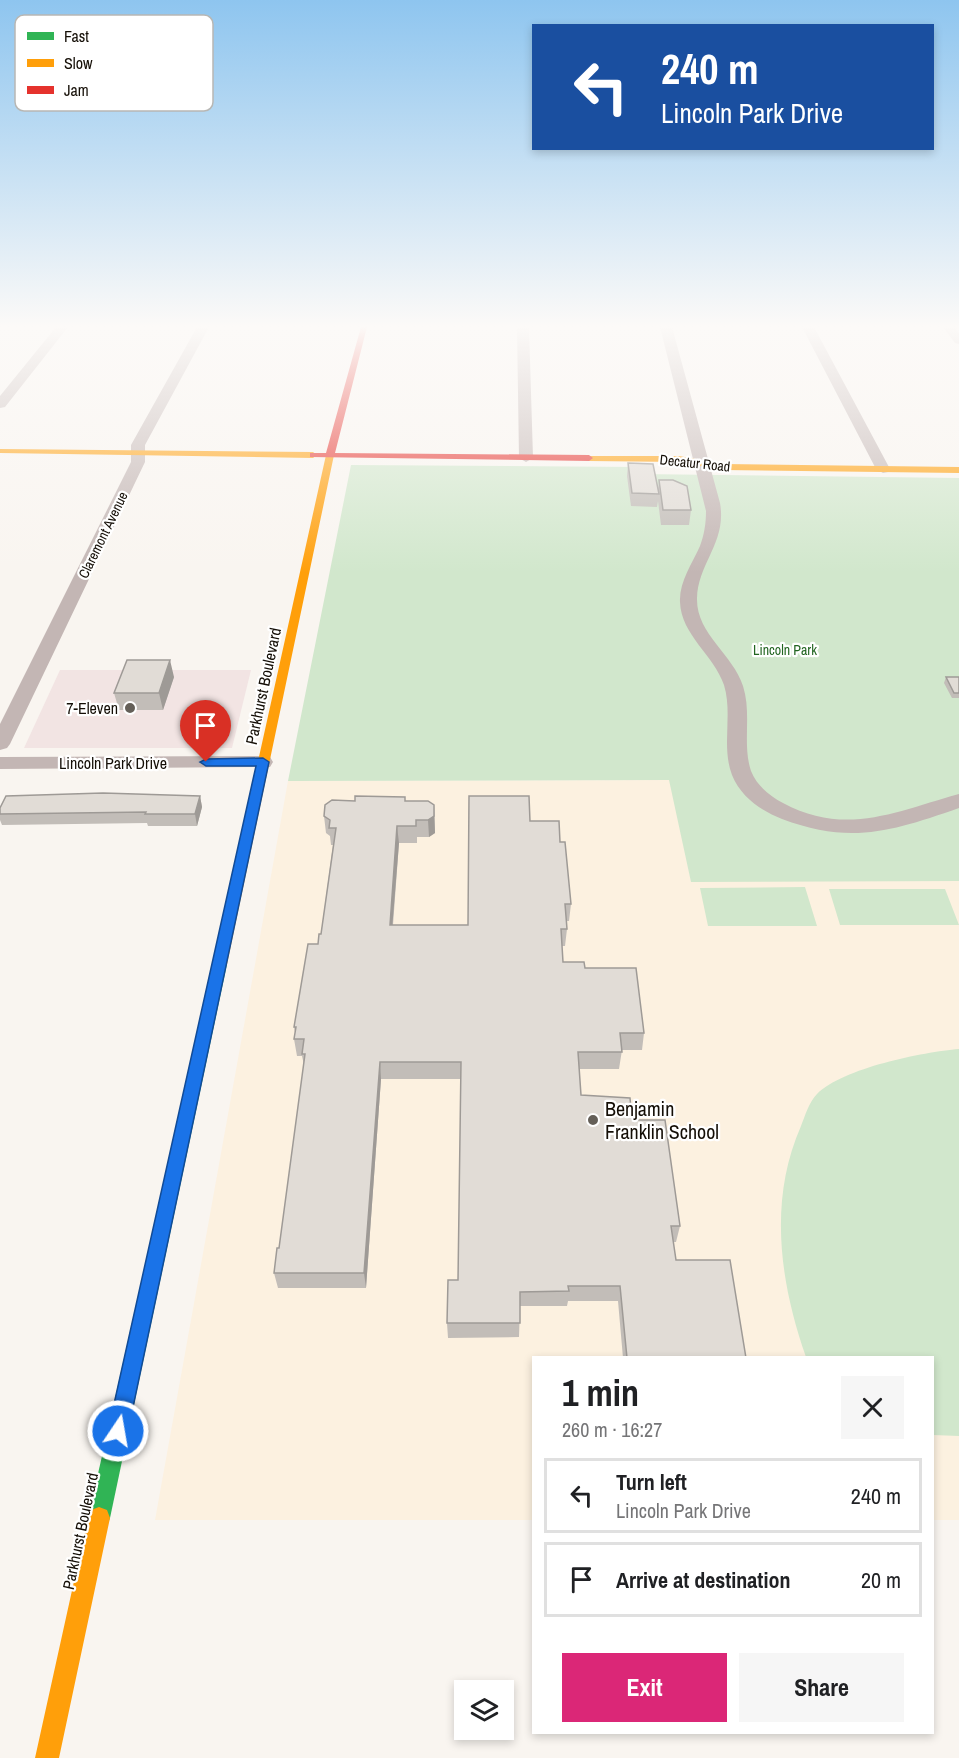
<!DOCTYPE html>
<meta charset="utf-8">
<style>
:root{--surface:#fff;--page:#f6f6f6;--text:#202124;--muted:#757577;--line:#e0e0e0;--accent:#db2777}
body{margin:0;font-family:"Archivo Narrow",sans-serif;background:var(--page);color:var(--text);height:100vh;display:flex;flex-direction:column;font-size:22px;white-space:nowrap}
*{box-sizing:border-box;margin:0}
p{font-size:20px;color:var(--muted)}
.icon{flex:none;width:33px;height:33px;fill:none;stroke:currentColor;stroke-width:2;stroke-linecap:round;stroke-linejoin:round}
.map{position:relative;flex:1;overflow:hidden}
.panel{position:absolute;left:532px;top:1356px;width:402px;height:378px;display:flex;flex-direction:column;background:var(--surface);border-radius:0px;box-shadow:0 3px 9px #0003}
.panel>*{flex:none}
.banner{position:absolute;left:532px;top:24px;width:402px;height:126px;border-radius:0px;box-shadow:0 3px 9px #0003;background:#1a4fa0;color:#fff;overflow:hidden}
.tools{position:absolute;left:454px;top:1680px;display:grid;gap:12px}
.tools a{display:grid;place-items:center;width:60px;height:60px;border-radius:0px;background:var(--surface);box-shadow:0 3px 9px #0003;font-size:30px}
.pin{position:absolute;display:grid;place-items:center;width:51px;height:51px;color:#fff;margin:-62px -26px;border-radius:50% 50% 50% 0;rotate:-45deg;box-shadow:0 0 6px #0007}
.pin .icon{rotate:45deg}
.me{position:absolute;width:66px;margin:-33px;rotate:12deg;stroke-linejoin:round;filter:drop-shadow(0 0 4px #0008)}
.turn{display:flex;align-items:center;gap:21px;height:126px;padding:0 30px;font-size:27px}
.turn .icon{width:78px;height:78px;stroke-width:2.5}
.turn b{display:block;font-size:42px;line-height:51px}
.round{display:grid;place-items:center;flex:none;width:63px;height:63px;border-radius:0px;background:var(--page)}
.head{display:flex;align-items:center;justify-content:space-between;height:102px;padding:0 30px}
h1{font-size:36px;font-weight:700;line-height:45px}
.button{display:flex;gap:12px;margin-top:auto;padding:12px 30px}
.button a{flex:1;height:69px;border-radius:0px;background:var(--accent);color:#fff;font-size:24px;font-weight:700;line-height:69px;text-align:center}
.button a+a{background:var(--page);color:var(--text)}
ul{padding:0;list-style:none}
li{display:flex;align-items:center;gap:18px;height:75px;margin:0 12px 9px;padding:0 18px;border:3px solid var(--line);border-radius:0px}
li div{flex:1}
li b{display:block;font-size:22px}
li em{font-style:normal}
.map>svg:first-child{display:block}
.commercial{fill:#f2e4e3}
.built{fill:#fcf1e0}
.green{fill:#d1e7cc}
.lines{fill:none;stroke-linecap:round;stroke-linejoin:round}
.street{fill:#c3b6b4;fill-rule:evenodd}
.fast{fill:#30b455;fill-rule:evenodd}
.slow{fill:#ff9f0a;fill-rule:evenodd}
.jam{fill:#e5322d;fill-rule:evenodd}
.wall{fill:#c2bdb8}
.shaded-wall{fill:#9e9a96}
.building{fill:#e1dcd6;stroke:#9e9a96;stroke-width:1.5}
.route{fill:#1a73e8;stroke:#114b97;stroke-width:1.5}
.poi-dot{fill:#645f58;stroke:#fff;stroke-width:2}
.labels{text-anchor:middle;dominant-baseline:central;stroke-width:4.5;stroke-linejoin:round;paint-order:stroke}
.far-street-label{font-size:14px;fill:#140e06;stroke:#fff}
.far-park-label{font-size:14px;fill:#226521;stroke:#fff}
.street-label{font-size:16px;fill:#140e06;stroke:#fff}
.poi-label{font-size:16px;fill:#140e06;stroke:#fff;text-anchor:end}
.near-poi-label{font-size:20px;fill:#140e06;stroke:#fff;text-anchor:start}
.key{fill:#fff;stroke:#b8b7b4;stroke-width:1.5}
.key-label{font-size:16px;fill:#140e06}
</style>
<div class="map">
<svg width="959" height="1758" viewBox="0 0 959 1758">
<rect width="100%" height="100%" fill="#f9f5f0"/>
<path class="commercial" d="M60 670H251L232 748H24Z"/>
<path class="built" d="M670 780 691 881H959V1520H933V1358H534V1520H155L288 781Z"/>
<path class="green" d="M351 465 636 467 638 474 959 478V881L691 882 669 780 288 781Z
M805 887 817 926H708L700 888Z
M829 889H945L959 925H840Z
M959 1049V1436L933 1435V1358L806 1357C780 1283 768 1201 801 1126 805 1116 809 1102 817 1094 843 1068 923 1052 959 1049Z"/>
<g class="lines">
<path class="street" d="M56 327H68L5 407 0 408V396Z
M197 327H209L145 445V462L10 744 7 748 0 750V724L131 462V445Z
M517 327H529L533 458 526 462 519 458Z
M660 327H672L720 503C727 542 698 563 697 598 696 634 733 654 743 686 752 714 742 744 751 771 757 786 770 796 783 803 846 837 897 811 959 794V808C893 831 851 845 782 819 761 811 741 797 732 775 721 746 733 715 724 685 714 655 681 635 680 602 679 582 692 564 700 546 704 535 706 524 706 511Z
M802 327H814L890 469 888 472 883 473 876 469Z
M943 327H955L959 333V344L955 343Z
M263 756 270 757 273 762 270 767 0 769V757Z"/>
<path class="fast" d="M220 958 225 960 227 964 110 1518 107 1526 99 1529 91 1526 88 1518 213 964 215 960Z"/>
<path class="slow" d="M0 449 313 452 317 455 313 458 0 453Z
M330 452 334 455 227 964 225 968H215L213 964 326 455Z
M586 456H679L723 464 959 467V473L723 470 679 462 589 461 585 458Z
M99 1507 107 1510 110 1518 59 1758H35L88 1518 91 1510Z"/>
<path class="jam" d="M361 327H367L335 453 589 455 593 458 589 461 310 457V453H326Z"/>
</g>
<path class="wall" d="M628 463 658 488 659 480 691 510 689 525H661L658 501 657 507 631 506 627 476Z
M174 677 163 710H119L114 693Z
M946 677H959V698H952L944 683Z
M200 796 202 807 197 826H148L147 823 2 825 0 820V808Z
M406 801 434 805 435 833 429 837H417V843H399L393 925H468L530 821 560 842 571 904 569 921H566L567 929 565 946H562L563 962 585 968 644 1033 642 1050H622L619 1069H579L581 1095 632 1120 680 1226 676 1242H673L676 1260 746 1358H623L618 1301H568L567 1306H520L519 1337 448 1338 447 1323 458 1280 461 1079H381L366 1288H278L274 1273 279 1248 304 1065 302 1056H297L294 1039 295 1033 294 1027 318 944 321 934 333 845H331L330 836 326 833 324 816Z"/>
<path class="shaded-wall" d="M170 660 174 677 163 710 159 693Z
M200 796 202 807 197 826 195 814Z
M434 805 435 833 429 837 428 820Z
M397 826 399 843 391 942 390 925Z
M380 1062 381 1079 366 1288 364 1273Z"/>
<path class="building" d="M628 463 653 464 659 494 632 493Z
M659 480H673L687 486 691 510H663Z
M127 660H170L159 693H114Z
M946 677H959V693H954Z
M103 793 200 796 195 814H145L146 812 0 814V808L6 796Z
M355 796 405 797V801H428L434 805V816L428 820H416V826H397L390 925H468L469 796H529L530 821H559L560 842H565L571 904H565L567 929H561L563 962H584L585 968H636L644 1033H620L622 1052H578L581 1095 630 1098 632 1120H665L680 1226H671L676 1260H730L746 1358H627L620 1286H568L569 1291 520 1292V1323H447L448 1280H458L461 1062H380L364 1273H274L277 1248H279L305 1054H302L304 1039H294L296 1027H294L308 944H318L319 934H321L336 828H329L330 820 324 816 325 805 332 800 355 801Z"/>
<linearGradient id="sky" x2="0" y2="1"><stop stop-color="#8ec5ef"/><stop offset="0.57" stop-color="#fcfaf8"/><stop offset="1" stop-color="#fcfaf8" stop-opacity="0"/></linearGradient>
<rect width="959" height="573" fill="url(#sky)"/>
<path class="route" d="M263 758 269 762 128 1431 125 1439 118 1442 111 1439 108 1431 256 766H206L200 762 206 759Z"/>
<g class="poi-dot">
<circle cx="130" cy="708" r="6"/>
<circle cx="593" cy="1120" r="6"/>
</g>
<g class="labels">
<g class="far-street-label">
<text transform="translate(695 463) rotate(6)">Decatur Road</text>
<text transform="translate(103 535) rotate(-64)">Claremont Avenue</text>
</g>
<g class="far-park-label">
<text x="785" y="650">Lincoln Park</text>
</g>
<g class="street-label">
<text transform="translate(263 686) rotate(-78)">Parkhurst Boulevard</text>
<text x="113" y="763">Lincoln Park Drive</text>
<text transform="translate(80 1531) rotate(-78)">Parkhurst Boulevard</text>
</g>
<g class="poi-label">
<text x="118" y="708">7-Eleven</text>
</g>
<g class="near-poi-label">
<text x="605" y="1108">Benjamin<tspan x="605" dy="23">Franklin School</tspan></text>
</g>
</g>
<rect x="15" y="15" width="198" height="96" rx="9" class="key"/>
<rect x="27" y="32" width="27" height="8" fill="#30b455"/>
<rect x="27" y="59" width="27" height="8" fill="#ff9f0a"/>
<rect x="27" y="86" width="27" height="8" fill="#e5322d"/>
<g class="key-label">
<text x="64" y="42">Fast</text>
<text x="64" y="69">Slow</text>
<text x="64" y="96">Jam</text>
</g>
</svg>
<div class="tools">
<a><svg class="icon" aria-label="layers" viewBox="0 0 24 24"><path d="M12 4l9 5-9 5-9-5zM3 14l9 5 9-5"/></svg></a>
</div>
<div class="pin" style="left:206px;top:762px;background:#d93025"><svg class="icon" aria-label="arrive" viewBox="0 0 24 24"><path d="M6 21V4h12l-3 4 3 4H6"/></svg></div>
<svg class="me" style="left:118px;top:1431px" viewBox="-20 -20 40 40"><circle r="17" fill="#1a73e8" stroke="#fff" stroke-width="3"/><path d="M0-11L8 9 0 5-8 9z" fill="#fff"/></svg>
<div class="banner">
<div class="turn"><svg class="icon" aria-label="left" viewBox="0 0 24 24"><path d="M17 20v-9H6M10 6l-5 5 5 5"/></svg><div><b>240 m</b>Lincoln Park Drive</div></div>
</div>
<section class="panel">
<div class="head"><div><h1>1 min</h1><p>260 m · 16:27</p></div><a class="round"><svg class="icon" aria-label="close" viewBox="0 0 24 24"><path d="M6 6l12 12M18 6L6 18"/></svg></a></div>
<ul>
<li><svg class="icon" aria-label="left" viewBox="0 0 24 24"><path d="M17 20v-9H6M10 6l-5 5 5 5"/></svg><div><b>Turn left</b><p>Lincoln Park Drive</p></div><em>240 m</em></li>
<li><svg class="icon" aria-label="arrive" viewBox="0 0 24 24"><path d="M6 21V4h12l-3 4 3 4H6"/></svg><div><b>Arrive at destination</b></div><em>20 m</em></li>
</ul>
<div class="button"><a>Exit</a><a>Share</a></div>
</section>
</div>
